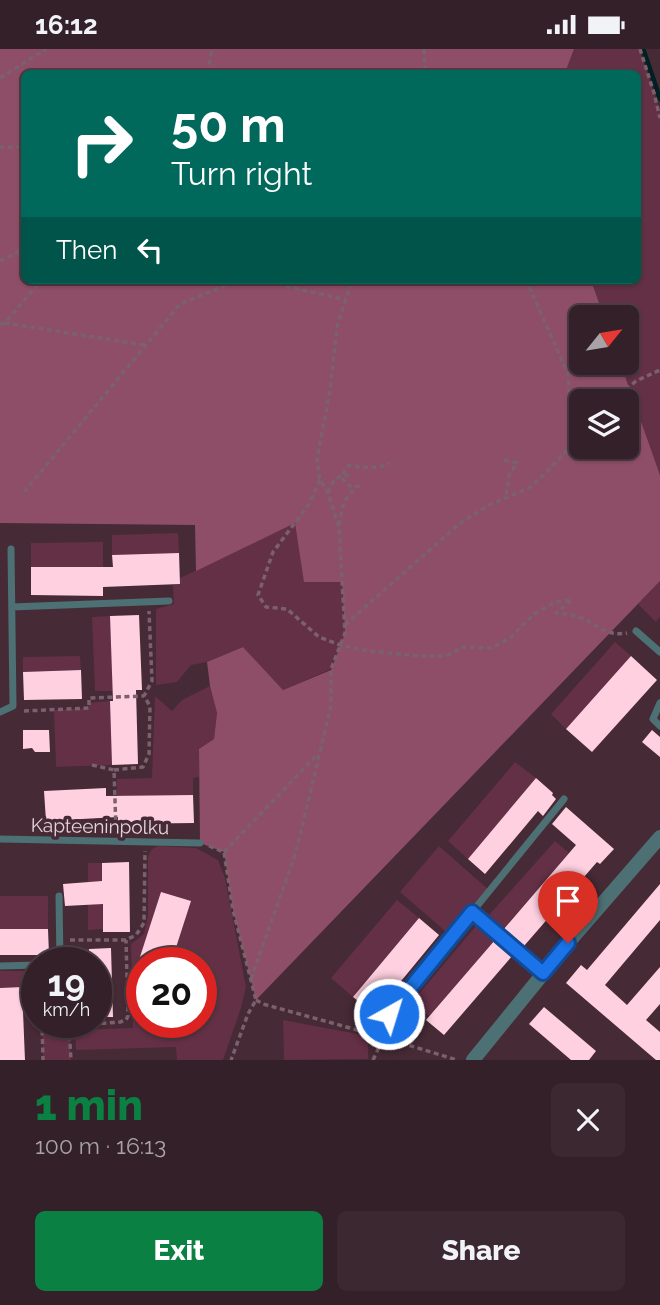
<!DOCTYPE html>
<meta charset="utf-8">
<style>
:root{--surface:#342028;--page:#3c2830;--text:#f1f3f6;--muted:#a9a3a8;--line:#4e3e45;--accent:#0b8043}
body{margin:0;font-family:Raleway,sans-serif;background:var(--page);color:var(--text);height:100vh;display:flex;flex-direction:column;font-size:26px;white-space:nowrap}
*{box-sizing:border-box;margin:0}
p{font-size:23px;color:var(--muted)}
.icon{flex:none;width:38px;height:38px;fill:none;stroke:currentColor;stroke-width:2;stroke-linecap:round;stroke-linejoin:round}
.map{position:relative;height:1011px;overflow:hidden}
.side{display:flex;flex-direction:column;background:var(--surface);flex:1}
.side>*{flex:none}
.banner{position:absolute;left:21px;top:21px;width:620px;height:214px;border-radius:10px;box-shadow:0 2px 5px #0004,0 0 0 2px var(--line);background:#00695c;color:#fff;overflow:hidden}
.needle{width:46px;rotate:60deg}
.controls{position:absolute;left:569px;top:256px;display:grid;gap:14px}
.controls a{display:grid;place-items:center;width:70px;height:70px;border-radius:10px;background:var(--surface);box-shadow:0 2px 5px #0004,0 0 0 2px var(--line);font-size:35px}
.speed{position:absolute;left:21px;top:898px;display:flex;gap:14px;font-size:35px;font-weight:700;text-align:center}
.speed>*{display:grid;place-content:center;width:91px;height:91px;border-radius:50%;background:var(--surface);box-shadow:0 2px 5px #0004,0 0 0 2px var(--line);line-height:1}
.speed small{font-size:18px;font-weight:400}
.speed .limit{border:10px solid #d22;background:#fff;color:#111}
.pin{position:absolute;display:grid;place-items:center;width:60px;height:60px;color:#fff;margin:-72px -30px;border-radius:50% 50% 50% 0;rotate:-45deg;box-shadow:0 0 7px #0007}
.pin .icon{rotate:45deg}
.me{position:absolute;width:77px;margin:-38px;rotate:39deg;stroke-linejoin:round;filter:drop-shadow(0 0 5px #0008)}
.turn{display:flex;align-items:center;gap:24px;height:147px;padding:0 35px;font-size:32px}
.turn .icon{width:91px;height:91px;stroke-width:2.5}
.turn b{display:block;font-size:49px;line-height:60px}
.then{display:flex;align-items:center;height:66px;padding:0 35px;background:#0003;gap:14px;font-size:26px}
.round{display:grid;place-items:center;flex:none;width:74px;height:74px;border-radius:10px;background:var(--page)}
.overview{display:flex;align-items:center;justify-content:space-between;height:119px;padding:0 35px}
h1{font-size:42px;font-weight:800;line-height:52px;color:var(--accent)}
.action{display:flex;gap:14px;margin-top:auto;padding:14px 35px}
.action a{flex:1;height:80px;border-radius:10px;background:var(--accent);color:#fff;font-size:28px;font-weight:800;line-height:80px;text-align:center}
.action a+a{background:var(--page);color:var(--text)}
.status{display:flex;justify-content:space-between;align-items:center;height:49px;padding:0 35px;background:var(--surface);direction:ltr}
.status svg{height:19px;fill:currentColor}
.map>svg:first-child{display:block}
.green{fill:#643045;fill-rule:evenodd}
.forest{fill:#8e4e67;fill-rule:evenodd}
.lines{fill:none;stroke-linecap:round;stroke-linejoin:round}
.stream{stroke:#012023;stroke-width:5}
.building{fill:#fed0e0}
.path{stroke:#7a616b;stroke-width:3.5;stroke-dasharray:5 3.5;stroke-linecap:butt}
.lane{stroke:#4c7074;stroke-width:7}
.street{stroke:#4c7074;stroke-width:14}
.route-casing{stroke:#114b97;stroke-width:18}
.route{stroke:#1a73e8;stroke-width:12}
.labels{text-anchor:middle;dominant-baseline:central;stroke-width:7;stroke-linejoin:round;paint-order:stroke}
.street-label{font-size:19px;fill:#e6d4da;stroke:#462a35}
</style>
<div class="status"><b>16:12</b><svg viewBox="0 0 49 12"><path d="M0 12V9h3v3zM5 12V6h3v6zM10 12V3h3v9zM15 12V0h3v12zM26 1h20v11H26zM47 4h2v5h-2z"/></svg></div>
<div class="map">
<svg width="660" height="1011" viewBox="0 0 660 1011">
<rect width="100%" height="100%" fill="#462a35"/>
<path class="green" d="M574 0H639L660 62V426L620 313H626V268H604L591 231H637V24H565Z
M295 474 342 533 345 584 331 620 283 641 243 598 207 613 191 616 177 633 156 636V560L174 555 173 536 180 535V529Z
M178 484 179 504 112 506V486Z
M103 493V518H31V494Z
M660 532V568L656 573 638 555Z
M110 567 113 642H95L92 568Z
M615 593 631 607 566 680 551 665Z
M80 607 81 621 23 623V608Z
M210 637 217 664 214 690 199 701V728L193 729V746L117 747V730L152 729 155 647 172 662 182 651Z
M110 652 112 716 56 718 54 661 89 659V654Z
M515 713 536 729 468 810 448 792Z
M555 792 569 804 504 879 489 866Z
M159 797 196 799 218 811 225 829 246 938 241 959 223 1011H177L176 998 76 1001 75 981 133 979 131 895 144 885 148 866V809C150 802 151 799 159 797ZM142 914H201V973H142Z
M439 797 490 842 452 888 400 843Z
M88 814H102L103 880 88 881Z
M0 847H48V880H0Z
M397 851 419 869 353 948 331 929Z
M476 877 494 892 429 967 412 953Z
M68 900H89V913H68Z
M0 922H31L35 928V937L0 939Z
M283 971 368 987V1010L284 1011Z
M42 973H70L71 1011H43Z"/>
<path class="forest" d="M0 0H574L565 24H24V231H591L604 268H581V313H620L660 426V532L256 951 233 861 224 803 200 794 199 700 214 690 217 664 210 637 207 613 243 598 283 641 331 621 345 584 342 533H304L295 474 196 522 195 476 0 474ZM581 352H626V397H581Z"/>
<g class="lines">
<path class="stream" d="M643 0 660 50"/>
</g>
<path class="building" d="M179 504 180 535 103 538V547L31 546V518H113L112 506Z
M139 566 142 641H136L138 715 112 716 110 652H113L110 567Z
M631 607 657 631 592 703 566 680Z
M81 621 82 650 24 651 23 623Z
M23 681H49L50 703H35L32 699 23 700Z
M652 681 660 688V708L642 693Z
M536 729 553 744 552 746 556 750 543 767 538 762 485 825 468 810Z
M106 739V747L193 746 194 774 118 775V768L46 772 44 742Z
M566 758 614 800 600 815 597 813 524 897 523 895 521 897 503 881 576 796 552 775Z
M129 813 130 883H103V855L65 857 63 835 102 832V814Z
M660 835V871L605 936 627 956 660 918V955L646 971 660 983V1011H656L566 934 581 916 587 921Z
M161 843 191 852 171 914H138Z
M419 869 439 886 374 965 353 948Z
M0 880H48L49 906H0Z
M495 891 513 906 444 986 426 971Z
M111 899 113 968H96V914H89V900Z
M22 938 25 1011H0V939Z
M544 958 596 1002 589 1011H571L529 975Z"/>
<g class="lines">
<path class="path" d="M424 0 425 24
M640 0 654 44 660 69
M209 24 210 8 213 0
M0 29 46 0
M0 97 3 99 24 97
M0 212 24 200
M261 231 346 251
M524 231 528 235 568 325 570 356 581 377
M5 274 145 296
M0 275 5 274 41 231
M613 352 636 332 660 321
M504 411 517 414 509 426 506 448
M320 431 309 455 273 503 258 546 266 558 287 560 319 588 340 596 368 602 419 607H446L463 598 491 599 510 589 534 565 555 553 572 551 556 564C564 565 572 566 579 568 597 574 604 588 627 584
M360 437 352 438 345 434 342 426 349 416C366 419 374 421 390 414
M24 443 180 255 239 231
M328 444C333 432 336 426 350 426
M339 476 344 452 355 439
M345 576 459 475 487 457 529 439 546 424 581 386
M24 662 89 659V649L144 647
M92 716 114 721 116 781
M114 721 143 718 149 705 150 657 144 647 152 632 149 562
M209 797 224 803 233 861 256 951 248 965 231 1011
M224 803 317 706
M70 891H126L136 886 144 874 145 802
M251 930 294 809 302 778 331 657V620L345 584 339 478 328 444 320 431 317 410 330 342 337 278 352 231
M256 951 263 955 361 982
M42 973 43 1011
M69 978 71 1011
M42 979 120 973 126 971 128 967 126 891
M385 989 457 1011
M373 1011 381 994"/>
<path class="lane" d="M12 558 169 552
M636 582 660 603
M660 654 653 670 660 677
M0 663 13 657 11 500
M0 790 200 794
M59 847 60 914
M472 863 543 924
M0 917 37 916
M373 985 564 750"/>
<path class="street" d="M473 1011 568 894 660 788"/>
</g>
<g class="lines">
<g class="route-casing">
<path id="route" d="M389 965 472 863 543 924 568 894"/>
</g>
<use href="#route" class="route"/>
</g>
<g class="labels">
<g class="street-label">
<text transform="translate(100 777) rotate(1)">Kapteeninpolku</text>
</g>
</g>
</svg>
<div class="controls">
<a><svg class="needle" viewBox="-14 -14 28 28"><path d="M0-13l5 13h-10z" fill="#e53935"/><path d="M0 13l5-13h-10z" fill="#a9a3a8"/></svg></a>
<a><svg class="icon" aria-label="layers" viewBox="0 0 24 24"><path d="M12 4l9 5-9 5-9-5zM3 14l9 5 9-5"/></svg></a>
</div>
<div class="speed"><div>19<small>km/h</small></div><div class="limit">20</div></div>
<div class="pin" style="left:568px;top:894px;background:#d93025"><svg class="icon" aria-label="arrive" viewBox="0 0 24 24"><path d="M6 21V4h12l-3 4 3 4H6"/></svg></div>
<svg class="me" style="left:389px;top:965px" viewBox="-20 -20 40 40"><circle r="17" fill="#1a73e8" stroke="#fff" stroke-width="3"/><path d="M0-11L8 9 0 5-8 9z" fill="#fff"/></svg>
<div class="banner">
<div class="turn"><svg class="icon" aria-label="right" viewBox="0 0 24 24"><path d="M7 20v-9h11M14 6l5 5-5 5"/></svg><div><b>50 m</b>Turn right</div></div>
<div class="then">Then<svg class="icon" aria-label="left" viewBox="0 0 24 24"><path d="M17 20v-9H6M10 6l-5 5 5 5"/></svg></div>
</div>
</div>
<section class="side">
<div class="overview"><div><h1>1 min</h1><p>100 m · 16:13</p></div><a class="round"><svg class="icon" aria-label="close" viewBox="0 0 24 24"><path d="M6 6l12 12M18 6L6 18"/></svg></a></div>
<div class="action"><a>Exit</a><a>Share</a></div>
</section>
